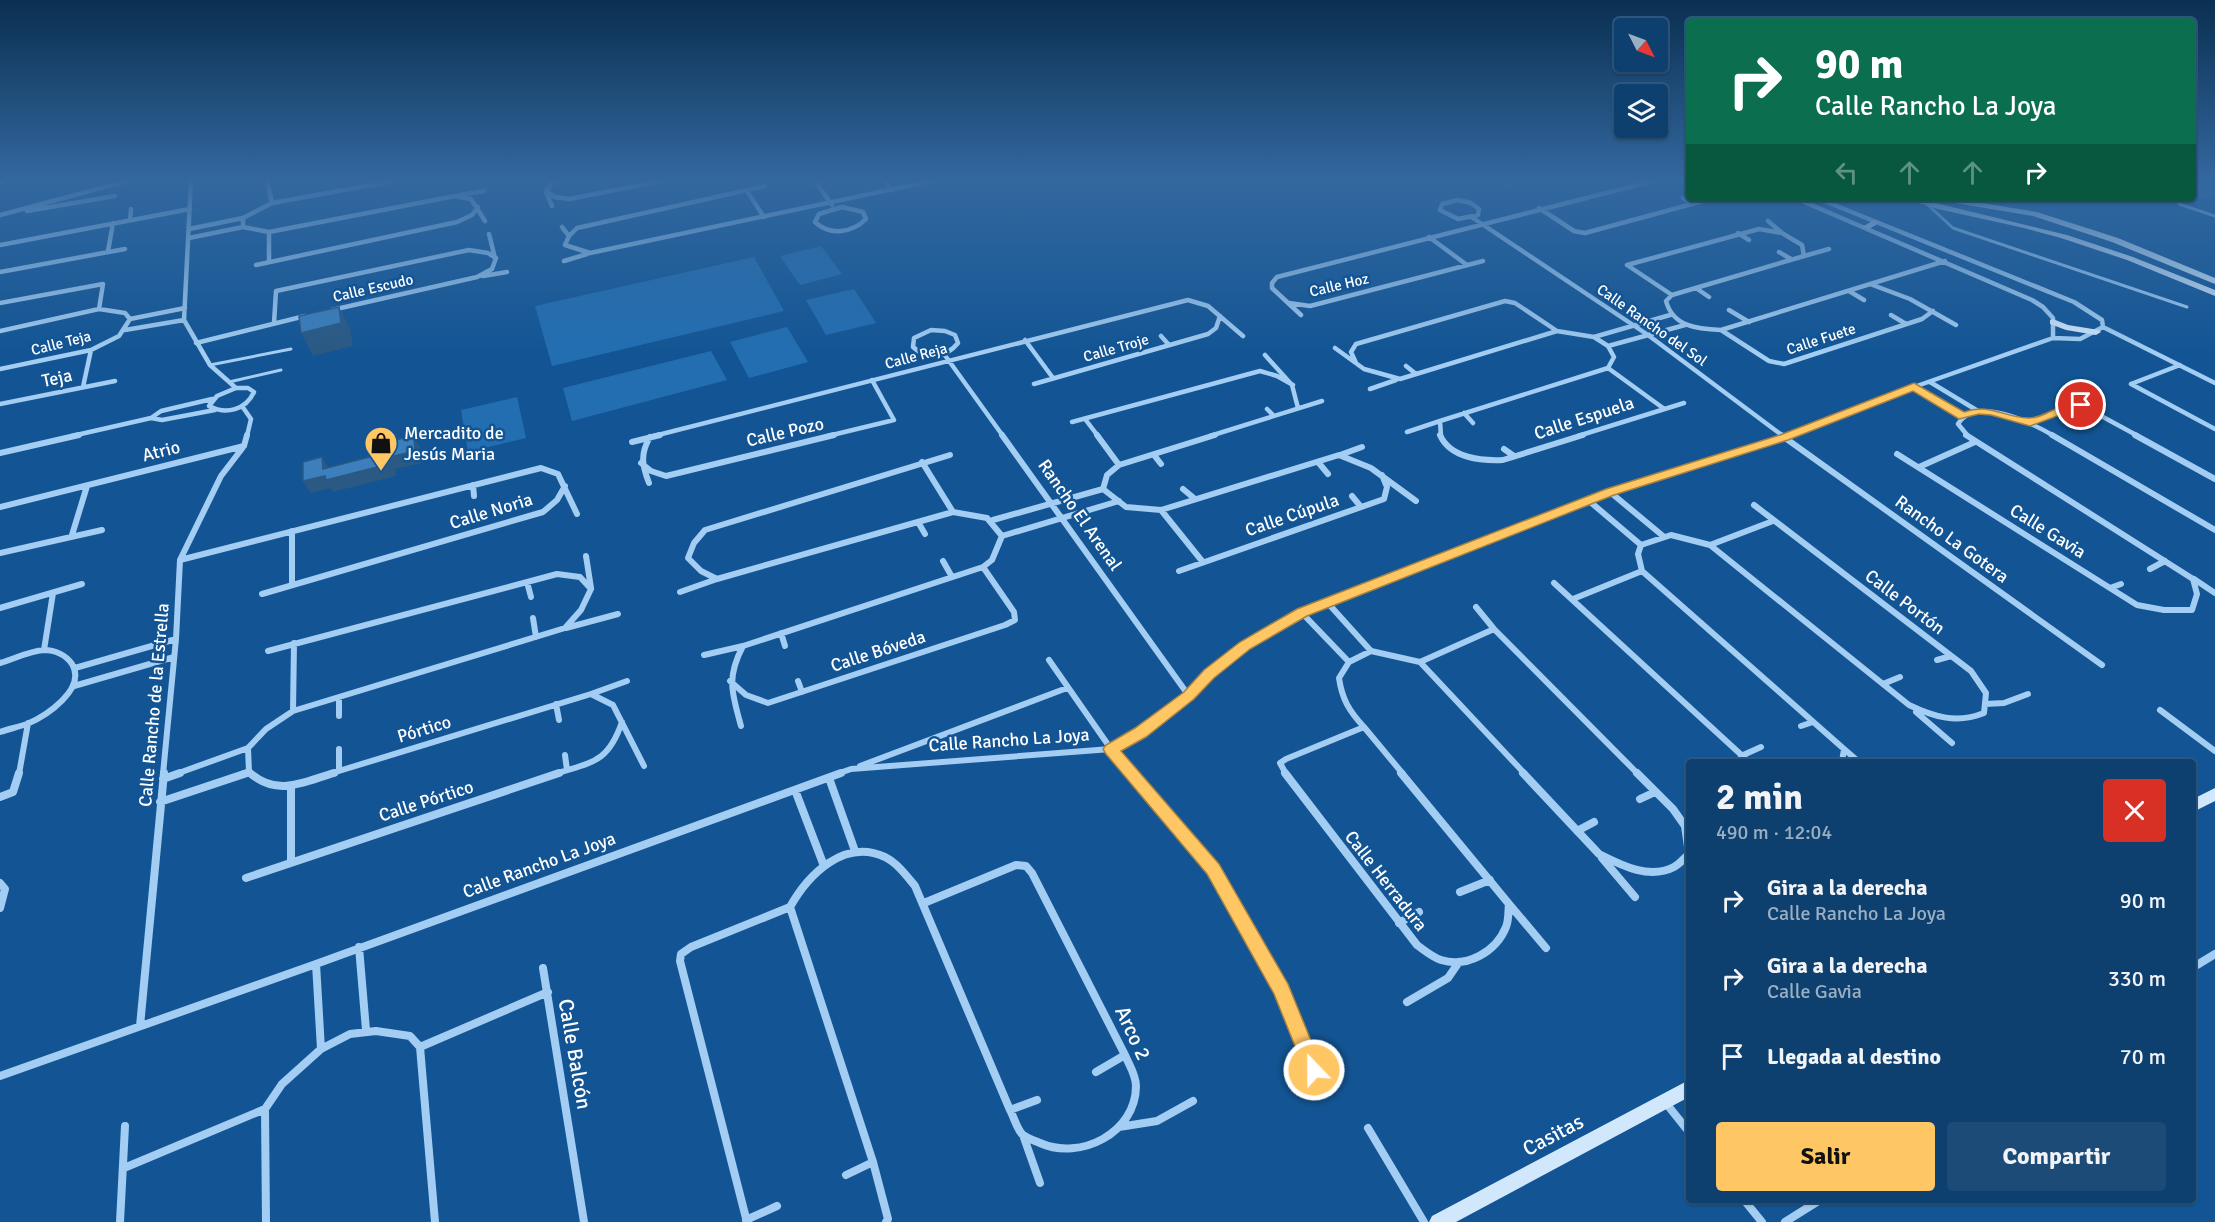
<!DOCTYPE html>
<html lang="es">
<meta charset="utf-8">
<style>
:root{--surface:#0e406f;--page:#1c4b77;--text:#f1f3f6;--muted:#9bafc3;--line:#2e5982;--accent:#ffc664}
body{margin:0;font-family:Signika,sans-serif;background:var(--page);color:var(--text);height:100vh;display:flex;flex-direction:column;font-size:22px;white-space:nowrap}
*{box-sizing:border-box;margin:0}
p{font-size:20px;color:var(--muted)}
.icon{flex:none;width:33px;height:33px;fill:none;stroke:currentColor;stroke-width:2;stroke-linecap:round;stroke-linejoin:round}
.map{position:relative;flex:1;overflow:hidden}
.panel{position:absolute;left:1686px;top:759px;width:510px;height:444px;display:flex;flex-direction:column;background:var(--surface);border-radius:6px;box-shadow:0 2px 4px #0004,0 0 0 2px var(--line)}
.panel>*{flex:none}
.banner{position:absolute;left:1686px;top:18px;width:510px;height:183px;border-radius:6px;box-shadow:0 2px 4px #0004,0 0 0 2px var(--line);background:#0b6e4f;color:#fff;overflow:hidden}
.needle{width:39px;rotate:132deg}
.tools{position:absolute;left:1614px;top:18px;display:grid;gap:12px}
.tools a{display:grid;place-items:center;width:54px;height:54px;border-radius:6px;background:var(--surface);box-shadow:0 2px 4px #0004,0 0 0 2px var(--line);font-size:30px}
.pin{position:absolute;display:grid;place-items:center;width:51px;height:51px;color:#fff;margin:-26px;border:3px solid #fff;border-radius:50%;box-shadow:0 2px 6px #0007}
.me{position:absolute;width:66px;margin:-33px;rotate:338deg;stroke-linejoin:round;filter:drop-shadow(0 0 4px #0008)}
.turn{display:flex;align-items:center;gap:21px;height:126px;padding:0 30px;font-size:27px}
.turn .icon{width:78px;height:78px;stroke-width:2.5}
.turn b{display:block;font-size:42px;line-height:51px}
.lanes{display:flex;align-items:center;height:57px;padding:0 30px;background:#0003;justify-content:center;gap:30px;direction:ltr}
.lanes .off{opacity:.35}
.round{display:grid;place-items:center;flex:none;width:63px;height:63px;border-radius:6px;background:var(--page)}
.summary{display:flex;align-items:center;justify-content:space-between;height:102px;padding:0 30px}
h1{font-size:36px;font-weight:700;line-height:45px}
.action{display:flex;gap:12px;margin-top:auto;padding:12px 30px}
.action a{flex:1;height:69px;border-radius:6px;background:var(--accent);color:#111;font-size:24px;font-weight:700;line-height:69px;text-align:center}
.action a+a{background:var(--page);color:var(--text)}
ul{padding:0;list-style:none}
li{display:flex;align-items:center;gap:18px;height:78px;padding:0 30px}
li div{flex:1}
li b{display:block;font-size:22px}
li em{font-style:normal}
.map>svg:first-child{display:block}
.green{fill:#226eb1}
.lines{fill:none;stroke-linecap:round;stroke-linejoin:round}
.lane{stroke:#a3cdf2;stroke-width:3}
.street-far2{stroke:#a3cdf2;stroke-width:4.5}
.street-far1{stroke:#a3cdf2;stroke-width:6}
.street{stroke:#a3cdf2;stroke-width:8}
.secondary{fill:#d1e7fc;fill-rule:evenodd}
.wall{fill:#346da2}
.shaded-wall{fill:#2a5984}
.building{fill:#3c7fbc;stroke:#2a5984;stroke-width:1.5}
.route{fill:#ffc664;stroke:#a68141;stroke-width:1.5}
.labels{text-anchor:middle;dominant-baseline:central;stroke-width:5;stroke-linejoin:round;paint-order:stroke}
.far-street-label{font-size:15px;fill:#fff;stroke:#135594}
.street-label{font-size:18px;fill:#fff;stroke:#135594}
.poi-label{font-size:18px;fill:#fff;stroke:#135594;text-anchor:start}
.near-street-label{font-size:21px;fill:#fff;stroke:#135594}
</style>
<div class="map">
<svg width="2215" height="1222" viewBox="0 0 2215 1222">
<rect width="100%" height="100%" fill="#135594"/>
<path class="green" d="M2193 181H2215V199L2193 197Z
M821 246 842 274 800 285 780 256Z
M754 257 784 311 552 366 535 306Z
M854 289 876 323 826 335 806 300Z
M787 327 808 362 749 378 730 342Z
M711 351 727 380 572 421 563 388Z
M517 397 526 438 468 452 461 410Z"/>
<g class="lines">
<path class="lane" d="M2179 204 2215 216
M1928 205 1953 228 2187 307
M210 365 291 349
M229 382 281 370"/>
<path class="street-far2" d="M191 181 184 320 210 365 236 388
M267 181 272 203
M393 181 272 203 243 218V227L269 232 455 196 471 199 485 221
M815 181 832 205
M885 181 892 190
M1683 181 1689 183
M0 182 4 181
M765 186 577 228 569 236 565 245 590 253 931 181
M546 191 555 197 569 199 661 181
M546 191 553 181
M747 191 764 217
M546 192 552 206
M459 195 484 191
M1683 198 1692 204
M1720 198 1727 201
M1795 198 2032 300 2043 307 2053 318V338
M1458 200 1471 203 1479 209 1478 215 1458 219 1440 210 1442 204Z
M842 207 863 212 866 219C852 233 830 236 815 222L819 214Z
M1539 208 1574 231 1585 233 1703 201V198
M27 211 115 196
M0 215 127 181
M1473 218 1648 335 1783 436
M130 220 131 209
M1768 221 1781 232
M562 227 569 236
M189 229 243 218
M1759 229 1782 233 1802 245 1804 256 1672 295 1627 265Z
M269 232V261
M1738 233 1749 240
M489 234 495 258
M1429 237 1467 265
M189 238 243 227
M0 245 190 209
M108 251 113 223
M1779 252 1791 259
M1804 256 1829 249
M564 261 587 254
M256 265 457 222 472 215 478 207
M0 272 125 249
M483 276 507 272
M1870 284 1910 299 1956 325
M1696 288 1709 297
M1849 291 1864 300
M1672 295 1666 301C1673 327 1698 329 1721 330L1945 261
M0 303 103 284 99 309
M1289 303 1310 306 1483 261
M332 310 477 277 492 269 496 258
M1729 310 1749 322
M1301 315 1272 288V283L1277 277 1653 181
M1891 315 1906 324
M130 319 185 308
M274 323 276 291 469 250 488 253 496 258
M2103 327 2215 383
M125 330 184 320
M931 330 945 331 955 335 958 343C946 358 927 360 913 347L914 338Z
M1721 330 1769 361 1784 364 1922 319 1933 311
M0 331 99 309 125 313 130 319 119 336 91 350 0 369
M1161 336 1169 345
M1594 337 1670 315
M1025 340 1053 378
M196 343 305 316
M1608 346 1685 325
M1335 348 1364 369 1400 379 1557 331 1594 337 1608 346 1614 357 1608 368 1440 421 1441 436
M944 354 1003 436
M1265 355 1292 385 1298 408
M1356 363 1351 352 1356 344 1505 301 1515 303 1557 331
M1406 366 1416 374
M1608 368 1663 408
M1930 382 1978 411
M1034 384 1208 334 1216 328 1220 316
M2131 384 2215 429
M2131 384 2180 365
M83 387 91 350
M1914 387 1963 416
M236 388H248L254 392C246 410 226 415 209 406L217 396Z
M1370 389 1396 380
M0 404 115 381
M242 406 251 419 247 436
M1267 409 1274 416
M1464 413 1473 423
M151 418 162 420 215 410
M1085 419 1098 436
M1072 422 1260 371 1277 376 1293 385
M2030 422 2074 405H2081L2138 436
M1407 432 1440 421
M72 436 151 418 161 411 212 399
M654 436 1188 300 1208 306 1243 336
M828 436 894 420 872 380
M1210 436 1322 401
M1578 436 1684 403
M1786 436 1914 387 2053 338 2080 339 2103 327 2102 320 2074 302 1817 198
M1968 436 1958 424C1976 395 2032 423 2054 436"/>
<path class="street-far1" d="M1002 435 1189 696
M1097 435 1119 465
M1215 435 1119 465 1107 475 1103 489 1126 507 1161 510 1339 455 1371 468 1416 501
M1440 435C1450 458 1481 461 1503 460L1583 435
M1781 435 2102 665
M2052 435 2215 530
M2135 435 2215 479
M632 442 660 435
M1504 449 1514 456
M0 453 79 435
M1897 454 2137 605 2164 610H2192L2197 594 2193 579 1966 435
M1154 455 1161 464
M1340 455 1362 447
M922 462 953 512
M1318 462 1328 474
M641 463 651 471 666 476 834 435
M1919 467 1975 442
M649 483C642 465 640 454 650 437
M473 485 474 496
M1183 489 1195 499
M1610 492 1663 536
M1352 496 1361 507
M1588 500 1641 545
M1754 505 1971 671 1986 693 1984 713C1957 724 1934 717 1909 705L1710 545 1671 535 1641 545 1638 554 1642 571 1844 749 1842 762
M0 507 244 446
M1161 510 1202 561
M993 520 1103 489
M918 522 925 534
M292 531V585
M72 535 87 486
M1002 536 1119 501
M1710 545 1773 521
M0 553 102 530
M586 556 591 588
M180 560 541 468 558 474 577 514
M943 561 952 577
M2150 569 2165 561
M1179 571 1384 499 1387 487 1382 475
M2194 579 2215 593
M527 582 531 597
M1554 583 1749 762
M2110 588 2121 584
M680 592 717 579
M262 594 543 512 557 500 565 486
M1573 599 1642 571
M1326 601 1371 651
M1476 607 1494 629 1638 774
M0 608 82 584
M1302 613 1349 662
M533 618 536 637
M566 628 618 614
M781 633 785 646
M44 650 53 593
M268 651 557 574 580 577 591 589
M704 655 743 646
M1049 660 1111 749 1132 774
M1937 660 1951 656
M1420 662 1494 629
M0 663C14 659 29 651 44 650 55 650 66 655 72 664 87 689 46 716 27 724 18 727 9 729 0 732
M75 668 176 639
M730 681 746 695 768 703 1005 625 1015 620 1014 612 983 567
M798 681 802 692
M1883 684 1900 677
M74 686 174 657
M591 694 627 681
M339 697V716
M556 704 559 720
M1985 704 2004 703 2028 694
M2160 710 2215 751
M293 711 294 643
M1916 712 1952 743
M741 726C732 693 726 678 743 646L983 567 992 560 1002 536 987 518 953 512 717 579 701 571 688 558 694 543 705 530 950 455
M1801 726 1813 722
M1364 727 1403 774
M1364 727C1349 711 1342 699 1339 678L1349 662 1371 651 1420 662 1525 774
M339 749V771
M1844 749 1859 762
M565 755 567 770
M1741 756 1761 747
M860 766 1067 688
M19 774 28 723
M163 774 176 639 180 560 221 476 244 446 247 435
M176 774 248 748
M242 774 249 772
M252 774 249 772 248 748 266 729 293 711 565 628 581 610 591 589
M329 774 591 694 613 705 644 766
M555 774C592 762 608 763 622 722
M837 774 851 769 1111 749 1169 711 1222 663 1250 642 1326 601 1610 492 1790 435
M1286 774 1280 763 1286 759 1364 727"/>
<path class="street" d="M250 773C278 797 303 782 334 773
M1131 773 1213 869 1281 990 1321 1090
M1285 773 1417 945C1424 950 1432 957 1441 960 1467 968 1496 952 1506 927 1509 920 1508 912 1509 904L1401 773
M1523 773 1599 854C1621 865 1649 880 1674 867 1680 864 1684 858 1689 854
M1637 773 1673 809 1685 826 1689 854
M829 778 855 851
M163 779 180 773
M291 786V862
M795 790 824 866
M0 797 13 792 19 773
M1640 799 1655 792
M160 802 247 773
M1577 831 1594 822
M1602 858 1635 897
M246 878 559 773
M0 883 5 889 0 908
M1460 892 1490 880
M1509 904 1546 948
M1399 923 1419 912
M359 947 366 1030
M316 964 321 1049
M2197 965 2215 954
M543 968 584 1222
M1407 1002 1448 978 1459 962
M140 1026 164 773
M420 1047 548 992
M1096 1072 1125 1055
M0 1076 316 964 841 773
M1665 1102 1689 1132
M1010 1110 1037 1100
M1119 1127 1157 1121 1193 1101
M1368 1128 1424 1222
M1023 1135 1040 1183
M124 1168 265 1109
M846 1175 873 1162
M1744 1200 1762 1222
M746 1220 777 1206
M120 1222 125 1126
M266 1222 265 1109 282 1084 321 1049 350 1034 376 1031 410 1036 420 1047 435 1222
M747 1222 680 961 681 954 691 947 790 907
M886 1222 888 1219 873 1162 790 907C808 875 844 838 885 857 897 863 906 875 915 886L1010 1110C1014 1117 1017 1130 1023 1135 1027 1138 1035 1141 1040 1143 1080 1161 1136 1133 1136 1086 1136 1075 1129 1065 1125 1055L1032 873 1026 866 1016 865 924 903
M1785 1222 1820 1200"/>
<path class="secondary" d="M1903 198H1915L2067 235 2133 257 2215 290V296L2127 260 2061 238 2024 228 1938 209Z
M1933 198H1951L2037 212 2118 238 2215 278V284L2112 242 2033 216 1937 200Z
M1874 220 1881 222 1869 229 1862 227Z
M2053 319 2068 325 2099 330 2101 332 2096 335 2066 330 2050 324V320Z
M2215 788V801L2193 812V799Z
M1689 1080V1097L1456 1222H1429L1432 1216Z"/>
</g>
<path class="wall" d="M1499 181H1548L1511 189Z"/>
<path class="shaded-wall" d="M1513 181H1548L1511 189Z
M339 307 350 329 353 346 313 356 301 333Z
M414 436 420 447 422 463 395 469 396 476 333 492 330 488 311 493 303 481 323 469 322 457 329 469 389 457Z"/>
<path class="building" d="M339 307 341 323 301 333 299 316Z
M414 436 415 451 389 457V464L326 480 325 476 303 481V462L322 457 323 469 389 452V448L396 447 395 440Z"/>
<linearGradient id="sky" x2="0" y2="1"><stop stop-color="#0a2f51"/><stop offset="0.51" stop-color="#33689f"/><stop offset="1" stop-color="#33689f" stop-opacity="0"/></linearGradient>
<rect width="2215" height="352" fill="url(#sky)"/>
<path class="route" d="M1914 383 1964 412C1991 403 2002 417 2028 418 2046 419 2064 398 2085 403L2087 405 2030 426 1991 415 1979 414 1959 419 1913 391 1788 440 1614 495 1307 616 1250 649 1214 678 1194 699 1146 737 1121 751 1219 864 1288 984 1323 1070 1320 1076 1314 1079 1307 1076 1274 994 1207 874 1106 754 1103 749 1106 745 1135 728 1184 692 1204 670 1240 642 1297 609 1606 489 1780 435Z"/>
<defs>
<g id="shop-pin" transform="scale(1.725)"><path d="M0 17L-7.5 6A9.5 9.5 0 1 1 7.5 6Z" fill="#ffc664" stroke="#135594"/><path d="M-5-2.5h2.3a2.7 3.5 0 0 1 5.4 0H5L5.5 6h-11ZM-1.5-2.5h3a1.5 2.3 0 0 0-3 0Z" fill="#111"/></g>
</defs>
<g fill-rule="evenodd">
<use href="#shop-pin" x="381" y="443"/>
</g>
<g class="labels">
<g class="far-street-label">
<text transform="translate(1339 285) rotate(-13)">Calle Hoz</text>
<text transform="translate(373 288) rotate(-13)">Calle Escudo</text>
<text transform="translate(1652 325) rotate(35)">Calle Rancho del Sol</text>
<text transform="translate(1821 339) rotate(-18)">Calle Fuete</text>
<text transform="translate(61 343) rotate(-14)">Calle Teja</text>
<text transform="translate(1116 348) rotate(-16)">Calle Troje</text>
<text transform="translate(916 356) rotate(-15)">Calle Reja</text>
</g>
<g class="street-label">
<text transform="translate(57 378) rotate(-12)">Teja</text>
<text transform="translate(1584 418) rotate(-18)">Calle Espuela</text>
<text transform="translate(785 432) rotate(-13)">Calle Pozo</text>
<text transform="translate(161 451) rotate(-14)">Atrio</text>
<text transform="translate(491 511) rotate(-17)">Calle Noria</text>
<text transform="translate(1080 515) rotate(55)">Rancho El Arenal</text>
<text transform="translate(1292 515) rotate(-19)">Calle Cúpula</text>
<text transform="translate(2048 531) rotate(32)">Calle Gavia</text>
<text transform="translate(1952 539) rotate(36)">Rancho La Gotera</text>
<text transform="translate(1905 602) rotate(37)">Calle Portón</text>
<text transform="translate(878 651) rotate(-18)">Calle Bóveda</text>
<text transform="translate(154 705) rotate(-85)">Calle Rancho de la Estrella</text>
<text transform="translate(424 729) rotate(-17)">Pórtico</text>
<text transform="translate(1009 740) rotate(-4)">Calle Rancho La Joya</text>
<text transform="translate(426 801) rotate(-18)">Calle Pórtico</text>
<text transform="translate(539 865) rotate(-20)">Calle Rancho La Joya</text>
<text transform="translate(1386 881) rotate(52)">Calle Herradura</text>
</g>
<g class="poi-label">
<text x="404" y="433">Mercadito de<tspan x="404" dy="21">Jesús Maria</tspan></text>
</g>
<g class="near-street-label">
<text transform="translate(1133 1033) rotate(65)">Arco 2</text>
<text transform="translate(575 1054) rotate(80)">Calle Balcón</text>
<text transform="translate(1553 1135) rotate(-28)">Casitas</text>
</g>
</g>
</svg>
<div class="tools">
<a><svg class="needle" viewBox="-14 -14 28 28"><path d="M0-13l5 13h-10z" fill="#e53935"/><path d="M0 13l5-13h-10z" fill="#9bafc3"/></svg></a>
<a><svg class="icon" aria-label="layers" viewBox="0 0 24 24"><path d="M12 4l9 5-9 5-9-5zM3 14l9 5 9-5"/></svg></a>
</div>
<div class="pin" style="left:2081px;top:405px;background:#d93025"><svg class="icon" aria-label="arrive" viewBox="0 0 24 24"><path d="M6 21V4h12l-3 4 3 4H6"/></svg></div>
<svg class="me" style="left:1314px;top:1070px" viewBox="-20 -20 40 40"><circle r="17" fill="#ffc664" stroke="#fff" stroke-width="3"/><path d="M0-11L8 9 0 5-8 9z" fill="#fff"/></svg>
<div class="banner">
<div class="turn"><svg class="icon" aria-label="right" viewBox="0 0 24 24"><path d="M7 20v-9h11M14 6l5 5-5 5"/></svg><div><b>90 m</b>Calle Rancho La Joya</div></div>
<div class="lanes"><svg class="icon off" aria-label="left" viewBox="0 0 24 24"><path d="M17 20v-9H6M10 6l-5 5 5 5"/></svg><svg class="icon off" aria-label="ahead" viewBox="0 0 24 24"><path d="M12 20V5M6 11l6-6 6 6"/></svg><svg class="icon off" aria-label="ahead" viewBox="0 0 24 24"><path d="M12 20V5M6 11l6-6 6 6"/></svg><svg class="icon" aria-label="right" viewBox="0 0 24 24"><path d="M7 20v-9h11M14 6l5 5-5 5"/></svg></div>
</div>
<section class="panel">
<div class="summary"><div><h1>2 min</h1><p>490 m · 12:04</p></div><a class="round" style="background:#d93025;color:#fff"><svg class="icon" aria-label="close" viewBox="0 0 24 24"><path d="M6 6l12 12M18 6L6 18"/></svg></a></div>
<ul>
<li><svg class="icon" aria-label="right" viewBox="0 0 24 24"><path d="M7 20v-9h11M14 6l5 5-5 5"/></svg><div><b>Gira a la derecha</b><p>Calle Rancho La Joya</p></div><em>90 m</em></li>
<li><svg class="icon" aria-label="right" viewBox="0 0 24 24"><path d="M7 20v-9h11M14 6l5 5-5 5"/></svg><div><b>Gira a la derecha</b><p>Calle Gavia</p></div><em>330 m</em></li>
<li><svg class="icon" aria-label="arrive" viewBox="0 0 24 24"><path d="M6 21V4h12l-3 4 3 4H6"/></svg><div><b>Llegada al destino</b></div><em>70 m</em></li>
</ul>
<div class="action"><a>Salir</a><a>Compartir</a></div>
</section>
</div>
